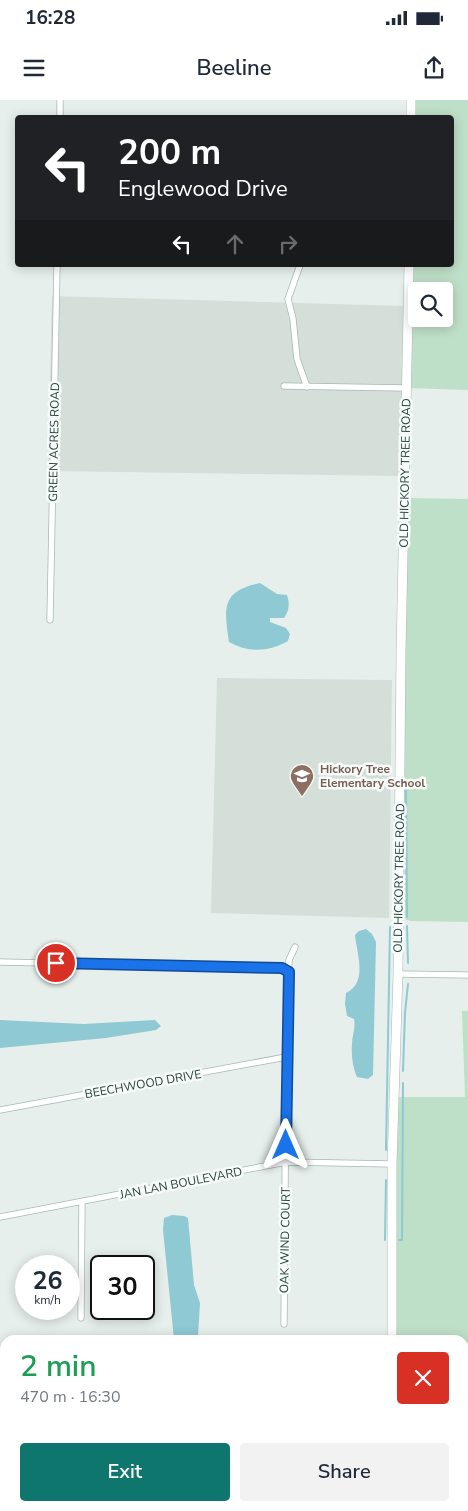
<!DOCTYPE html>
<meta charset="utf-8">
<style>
:root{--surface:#fff;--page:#f2f2f3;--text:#1f2937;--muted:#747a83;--accent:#0f766e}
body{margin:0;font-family:"Nunito Sans",sans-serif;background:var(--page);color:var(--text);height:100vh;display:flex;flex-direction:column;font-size:19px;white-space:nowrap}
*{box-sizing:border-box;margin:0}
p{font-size:16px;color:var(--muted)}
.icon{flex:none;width:28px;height:28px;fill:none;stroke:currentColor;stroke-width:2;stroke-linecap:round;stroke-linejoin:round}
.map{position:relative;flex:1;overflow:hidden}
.sheet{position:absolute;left:0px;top:1235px;width:469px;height:176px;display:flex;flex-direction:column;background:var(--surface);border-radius:15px 15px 0 0;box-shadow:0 2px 12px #0003}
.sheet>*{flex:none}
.banner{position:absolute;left:15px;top:15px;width:439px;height:152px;border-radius:5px;box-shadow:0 2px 12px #0003;background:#202124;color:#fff;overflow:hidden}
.buttons{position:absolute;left:408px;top:182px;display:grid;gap:10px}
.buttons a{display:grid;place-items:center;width:45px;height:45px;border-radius:5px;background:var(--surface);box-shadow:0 2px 12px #0003;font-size:25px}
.speed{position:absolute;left:15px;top:1155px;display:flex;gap:10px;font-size:25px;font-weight:700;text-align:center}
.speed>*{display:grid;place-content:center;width:65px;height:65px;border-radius:50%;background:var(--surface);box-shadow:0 2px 12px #0003;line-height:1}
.speed small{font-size:12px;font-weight:400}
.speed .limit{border:2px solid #111;border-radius:8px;background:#fff;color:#111}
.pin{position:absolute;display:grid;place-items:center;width:42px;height:42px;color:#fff;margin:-21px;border:2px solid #fff;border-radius:50%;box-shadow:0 1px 5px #0007}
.me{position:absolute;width:55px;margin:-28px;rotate:0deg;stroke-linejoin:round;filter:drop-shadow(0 0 4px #0008)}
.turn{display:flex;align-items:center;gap:18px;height:105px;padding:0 20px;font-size:22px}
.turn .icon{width:65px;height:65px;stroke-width:2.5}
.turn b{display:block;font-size:35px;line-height:42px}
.lanes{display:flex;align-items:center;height:48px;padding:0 20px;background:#0003;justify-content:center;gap:25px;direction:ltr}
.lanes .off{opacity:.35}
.round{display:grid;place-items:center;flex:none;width:52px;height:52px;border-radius:5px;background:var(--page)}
.headline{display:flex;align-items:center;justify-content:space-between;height:85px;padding:0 20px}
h1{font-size:30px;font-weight:600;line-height:38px;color:#1e9e55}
.button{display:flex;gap:10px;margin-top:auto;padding:10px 20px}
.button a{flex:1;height:58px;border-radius:5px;background:var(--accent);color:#fff;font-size:20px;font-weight:600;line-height:58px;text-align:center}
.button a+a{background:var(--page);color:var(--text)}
.status{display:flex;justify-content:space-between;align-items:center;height:35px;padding:0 25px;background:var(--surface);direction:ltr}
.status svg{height:14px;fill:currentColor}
header{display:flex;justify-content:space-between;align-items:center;height:65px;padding:0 20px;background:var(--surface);font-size:22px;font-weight:600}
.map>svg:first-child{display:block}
.built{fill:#d4dfda}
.green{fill:#bfe0c8;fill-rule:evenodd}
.water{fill:#8ec9d4}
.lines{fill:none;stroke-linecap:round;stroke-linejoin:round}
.stream{stroke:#8ec9d4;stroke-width:2}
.street-casing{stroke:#a8b8b2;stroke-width:7}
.secondary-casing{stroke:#a4bbb3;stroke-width:10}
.street{stroke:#fff;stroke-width:5.5}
.secondary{stroke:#fff;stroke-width:9}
.route-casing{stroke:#114b97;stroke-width:12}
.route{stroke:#1a73e8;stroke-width:9}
.labels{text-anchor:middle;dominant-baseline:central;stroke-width:5;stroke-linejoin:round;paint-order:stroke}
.street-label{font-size:12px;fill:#24423a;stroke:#f7fbf9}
.education-label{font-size:12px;font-weight:bold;fill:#785e54;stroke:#f7fbf9;text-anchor:start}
</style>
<div class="status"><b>16:28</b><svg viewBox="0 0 49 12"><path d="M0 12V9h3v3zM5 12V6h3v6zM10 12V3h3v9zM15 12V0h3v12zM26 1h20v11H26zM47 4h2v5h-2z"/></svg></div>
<header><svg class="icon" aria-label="menu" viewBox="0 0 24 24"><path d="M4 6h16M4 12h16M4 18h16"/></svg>Beeline<svg class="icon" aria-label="share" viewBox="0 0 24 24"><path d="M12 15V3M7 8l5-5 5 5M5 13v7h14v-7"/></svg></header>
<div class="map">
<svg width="468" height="1411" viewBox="0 0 468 1411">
<rect width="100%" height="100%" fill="#e6efeb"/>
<path class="built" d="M52 196 405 206 400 376 48 371Z
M217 578 392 580 389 818 211 813Z
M0 1250H5V1406H381V1411H0Z"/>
<path class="green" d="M414 0H468V290L409 288 412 165H451V18L414 17ZM416 191H444V219H416Z
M407 398 468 399V822L410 821 402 818Z
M462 911H468V1411H392V1406H464V1240H395V1064L398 997H465Z"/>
<path class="water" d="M260 483 277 494 287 495C290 504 289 511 284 518H270V522L286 528 290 534 288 541C269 552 248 553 229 542 224 508 221 491 260 483Z
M366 829 372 834 376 842 373 975 368 979 357 977C353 968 351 955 352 944 352 935 356 928 354 919L347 916 345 904 346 893C368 882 357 855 355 835L359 831Z
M0 920 84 924 155 920 161 926 156 930 106 938 0 948Z
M172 1115 184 1116 188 1118 194 1185 200 1203 198 1236 190 1240 174 1239 163 1130 164 1118Z"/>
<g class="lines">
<path class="stream" d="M406 684 407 817
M407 826 408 863
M403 971 405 913 408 884
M386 1050 390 827
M385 1140 386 1080
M399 1140H402L403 983"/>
<g class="street-casing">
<path id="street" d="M60 18V0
M300 165 288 199 293 219 297 259 307 287
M284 286 406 288
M50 520 57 165
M0 862 282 868 289 872
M398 874 468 875
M0 1010 286 957
M0 1117 286 1062 392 1064
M81 1218 82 1102
M284 1224 286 957 289 860 295 847
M464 1263H468
M207 1406 210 1411"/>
</g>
<g class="secondary-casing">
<path id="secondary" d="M411 18V0
M392 1240V1064L398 874 401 552 409 165
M389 1411 390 1406"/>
</g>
<use href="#street" class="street"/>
<use href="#secondary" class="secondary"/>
</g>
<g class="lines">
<g class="route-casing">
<path id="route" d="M56 863 282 868 289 872 286 1045"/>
</g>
<use href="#route" class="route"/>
</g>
<defs>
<g id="school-pin" transform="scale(1.25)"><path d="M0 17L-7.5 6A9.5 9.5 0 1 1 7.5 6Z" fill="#8d6e63" stroke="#f7fbf9"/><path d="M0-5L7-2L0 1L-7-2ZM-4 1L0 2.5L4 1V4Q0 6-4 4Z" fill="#fff"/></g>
</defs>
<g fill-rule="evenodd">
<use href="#school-pin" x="302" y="676"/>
</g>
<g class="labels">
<g class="street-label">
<text transform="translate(54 342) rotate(-89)">GREEN ACRES ROAD</text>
<text transform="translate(405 373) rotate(-89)">OLD HICKORY TREE ROAD</text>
<text transform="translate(399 778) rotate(-89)">OLD HICKORY TREE ROAD</text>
<text transform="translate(143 984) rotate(-10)">BEECHWOOD DRIVE</text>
<text transform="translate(181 1083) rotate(-11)">JAN LAN BOULEVARD</text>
<text transform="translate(285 1140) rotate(-89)">OAK WIND COURT</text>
</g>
<g class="education-label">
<text x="320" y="669">Hickory Tree<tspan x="320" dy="14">Elementary School</tspan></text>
</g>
</g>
</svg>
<div class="buttons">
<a><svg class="icon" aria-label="search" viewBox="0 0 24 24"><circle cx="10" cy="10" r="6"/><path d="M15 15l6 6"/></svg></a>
</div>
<div class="speed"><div>26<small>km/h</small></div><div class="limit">30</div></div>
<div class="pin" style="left:56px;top:863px;background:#d93025"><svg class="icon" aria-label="arrive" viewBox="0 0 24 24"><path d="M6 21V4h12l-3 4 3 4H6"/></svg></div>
<svg class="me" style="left:286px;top:1045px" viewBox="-20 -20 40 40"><path d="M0-17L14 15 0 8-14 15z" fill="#1a73e8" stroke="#fff" stroke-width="4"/></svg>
<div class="banner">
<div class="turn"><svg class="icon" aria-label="left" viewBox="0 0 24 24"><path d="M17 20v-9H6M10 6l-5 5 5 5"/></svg><div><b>200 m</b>Englewood Drive</div></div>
<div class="lanes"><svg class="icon" aria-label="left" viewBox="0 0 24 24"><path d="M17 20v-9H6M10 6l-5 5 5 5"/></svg><svg class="icon off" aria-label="ahead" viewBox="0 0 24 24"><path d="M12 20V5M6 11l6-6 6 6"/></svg><svg class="icon off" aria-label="right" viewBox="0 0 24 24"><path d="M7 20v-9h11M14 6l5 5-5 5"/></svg></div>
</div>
<section class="sheet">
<div class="headline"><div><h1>2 min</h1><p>470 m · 16:30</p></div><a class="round" style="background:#d93025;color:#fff"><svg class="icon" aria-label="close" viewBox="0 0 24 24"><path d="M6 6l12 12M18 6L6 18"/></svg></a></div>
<div class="button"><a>Exit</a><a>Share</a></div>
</section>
</div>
